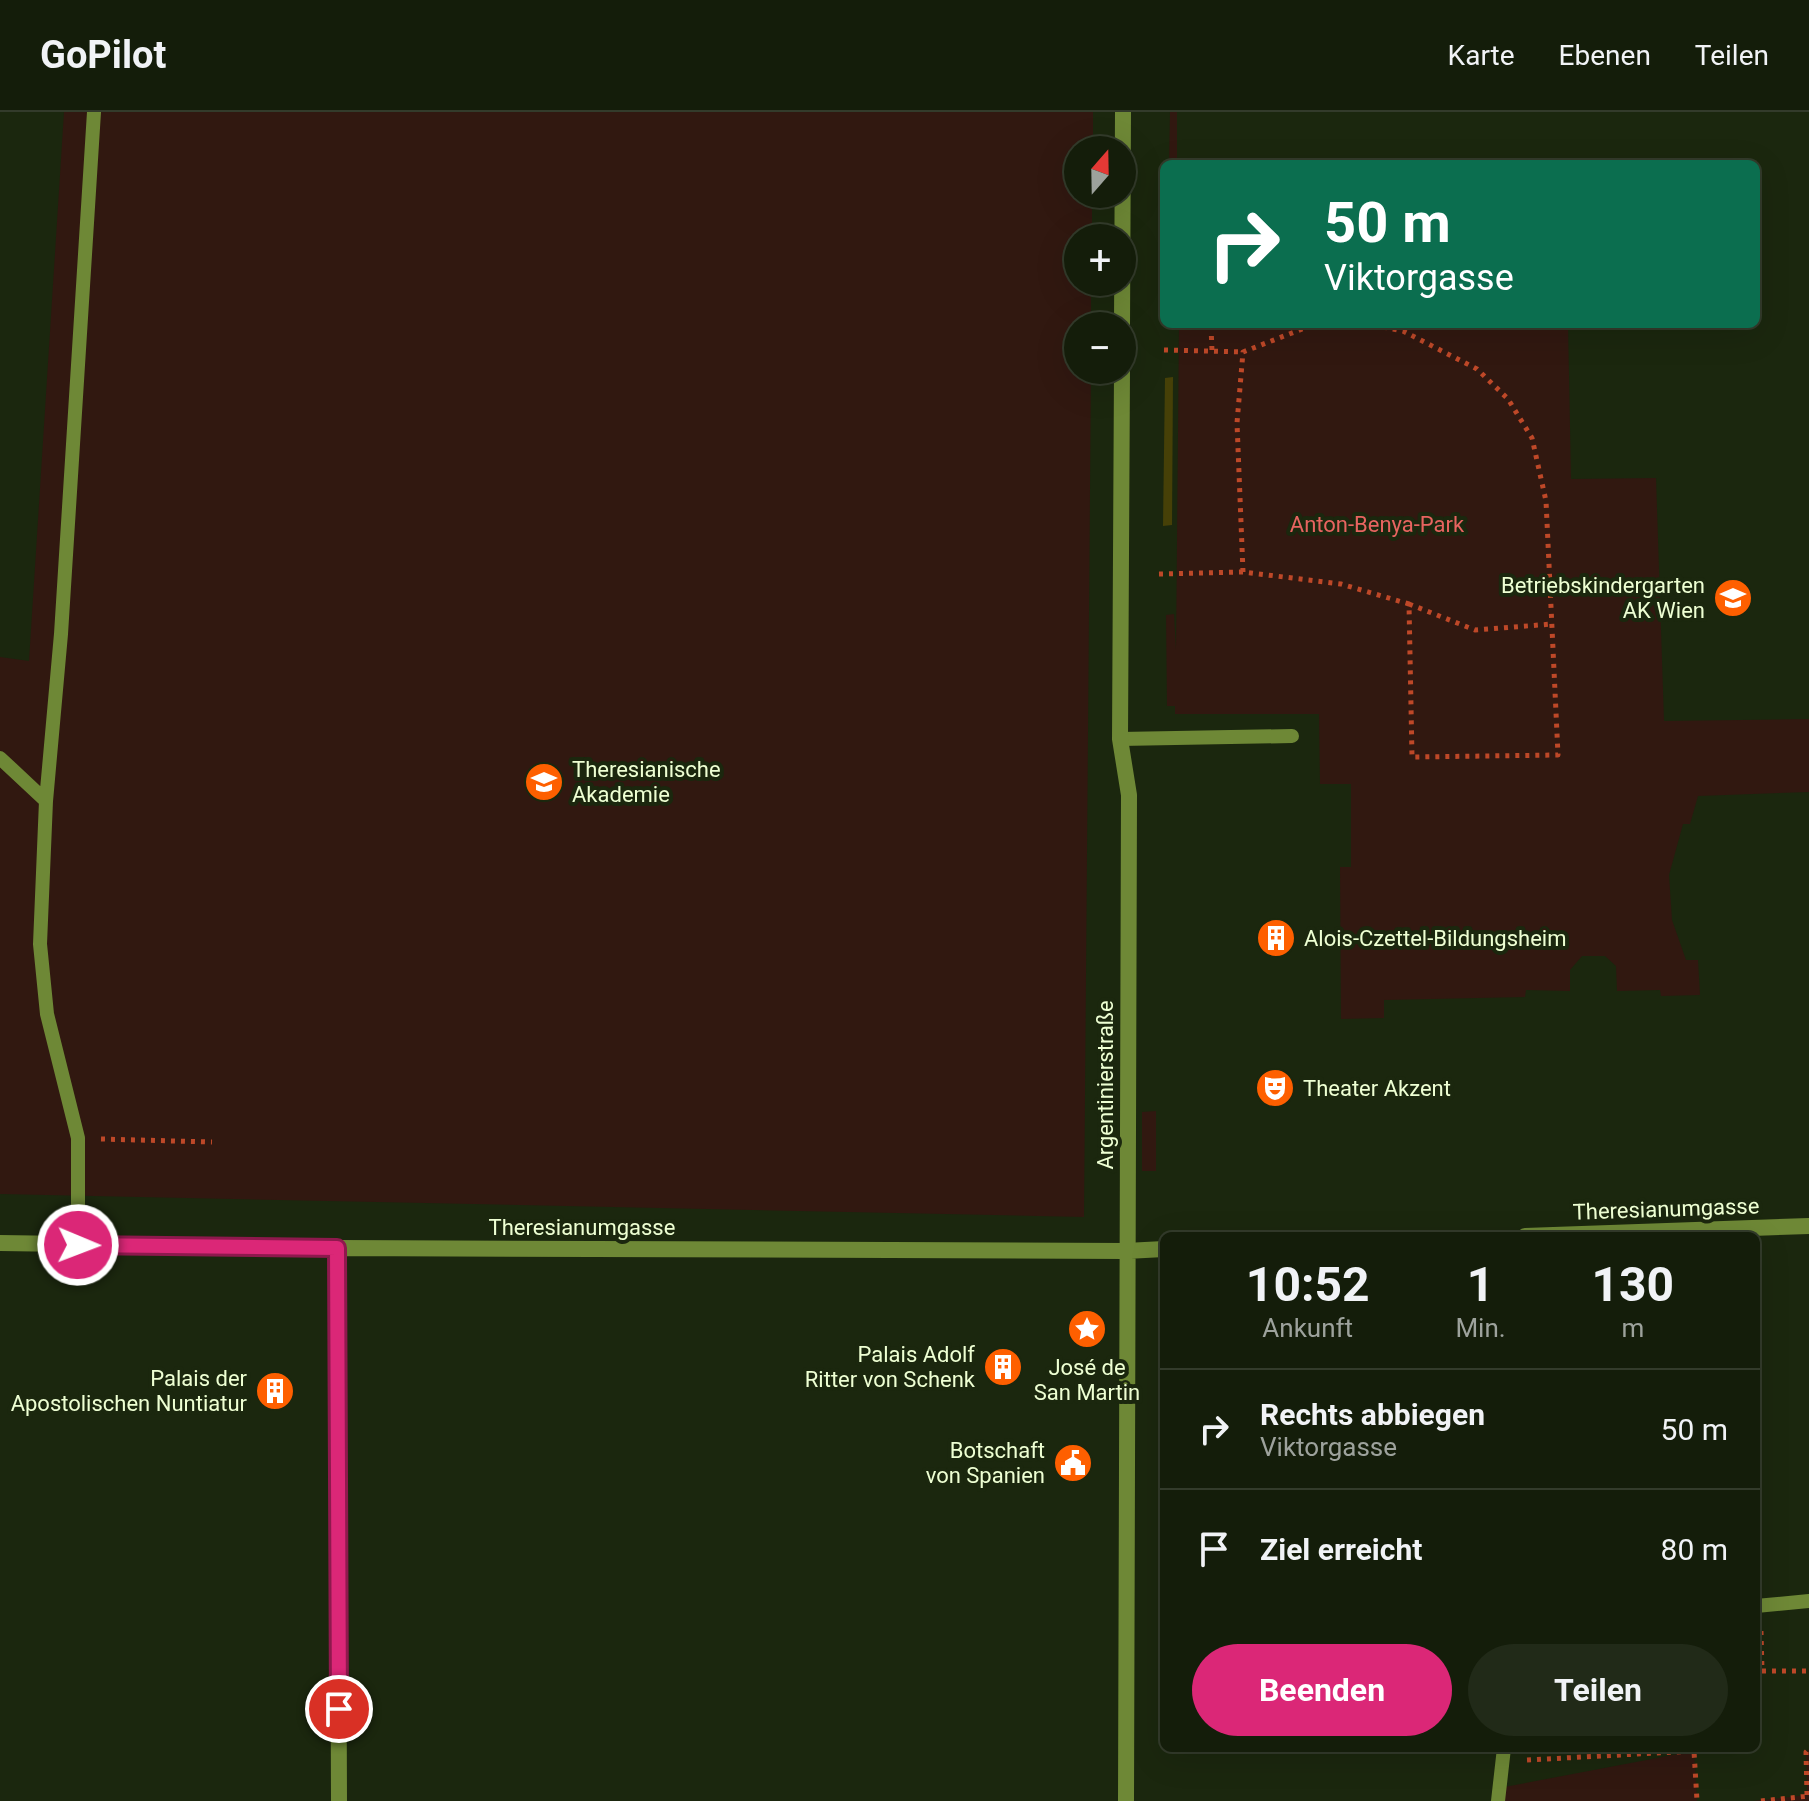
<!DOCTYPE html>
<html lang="de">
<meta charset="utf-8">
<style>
:root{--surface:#141d0a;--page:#212a18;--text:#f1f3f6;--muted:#9da29c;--line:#333b2b;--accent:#db2777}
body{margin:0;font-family:Roboto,sans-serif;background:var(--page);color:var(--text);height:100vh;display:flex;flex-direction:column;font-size:30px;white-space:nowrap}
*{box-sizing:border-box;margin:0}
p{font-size:26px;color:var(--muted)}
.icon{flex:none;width:44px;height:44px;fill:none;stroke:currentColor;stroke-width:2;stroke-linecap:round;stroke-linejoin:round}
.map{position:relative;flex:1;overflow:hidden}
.side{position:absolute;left:1160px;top:1120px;width:600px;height:520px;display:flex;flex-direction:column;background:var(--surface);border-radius:12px;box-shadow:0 8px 32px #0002,0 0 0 2px var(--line)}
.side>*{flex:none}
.guide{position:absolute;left:1160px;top:48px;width:600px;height:168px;border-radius:12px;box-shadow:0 8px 32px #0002,0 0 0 2px var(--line);background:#0b6e4f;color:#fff;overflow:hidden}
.needle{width:52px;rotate:20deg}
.fabs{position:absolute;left:1064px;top:24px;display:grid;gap:16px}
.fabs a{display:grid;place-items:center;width:72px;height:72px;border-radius:50%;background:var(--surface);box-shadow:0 8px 32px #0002,0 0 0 2px var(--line);font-size:40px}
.pin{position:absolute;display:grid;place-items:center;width:68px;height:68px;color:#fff;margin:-34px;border:4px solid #fff;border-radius:50%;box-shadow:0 2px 8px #0007}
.me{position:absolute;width:88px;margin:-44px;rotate:91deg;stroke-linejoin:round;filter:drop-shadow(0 0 6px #0008)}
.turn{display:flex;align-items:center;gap:28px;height:168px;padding:0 32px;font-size:36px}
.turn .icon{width:104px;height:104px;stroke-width:2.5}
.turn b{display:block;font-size:56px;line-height:68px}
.eta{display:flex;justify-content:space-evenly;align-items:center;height:136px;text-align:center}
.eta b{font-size:48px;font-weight:700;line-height:56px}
.cta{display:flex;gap:16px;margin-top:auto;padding:16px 32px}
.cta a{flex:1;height:92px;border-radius:48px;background:var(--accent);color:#fff;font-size:32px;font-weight:700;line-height:92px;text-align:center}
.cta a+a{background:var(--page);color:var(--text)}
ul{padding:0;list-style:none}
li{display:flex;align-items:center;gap:24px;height:120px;padding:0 32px;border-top:2px solid var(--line)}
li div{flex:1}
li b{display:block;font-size:30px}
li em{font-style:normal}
header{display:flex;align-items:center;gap:48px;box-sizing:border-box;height:112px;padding:0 40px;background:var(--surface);border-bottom:2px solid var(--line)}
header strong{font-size:38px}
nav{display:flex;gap:44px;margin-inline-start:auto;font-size:28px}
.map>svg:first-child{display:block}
.green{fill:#311810}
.water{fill:#464007}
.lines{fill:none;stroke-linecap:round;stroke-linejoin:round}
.path{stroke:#be4828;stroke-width:5;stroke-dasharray:4 6;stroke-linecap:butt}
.service{stroke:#6e8836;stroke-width:14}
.minor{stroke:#6e8836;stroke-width:16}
.route-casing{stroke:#8e194d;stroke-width:20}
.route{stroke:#db2777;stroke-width:14}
.labels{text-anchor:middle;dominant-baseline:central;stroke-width:8;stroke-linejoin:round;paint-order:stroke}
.park-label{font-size:22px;fill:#e76460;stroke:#1b270e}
.poi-label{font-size:22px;fill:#eeffd3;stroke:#1b270e;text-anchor:end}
.street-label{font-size:22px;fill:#eeffd3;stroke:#1b270e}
</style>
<header>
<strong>GoPilot</strong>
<nav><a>Karte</a><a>Ebenen</a><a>Teilen</a></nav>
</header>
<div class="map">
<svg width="1809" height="1689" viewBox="0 0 1809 1689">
<rect width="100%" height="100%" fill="#1b270e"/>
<path class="green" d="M64 0H1093V38H1078V82H1092V126H1078V170H1091V214H1078V258H1091L1084 1105 0 1082V545L29 549Z
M1170 0H1177V52H1169Z
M1179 212H1568L1571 367 1656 366 1664 609 1809 607V680L1698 684 1690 712H1683L1669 763 1672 808 1686 848H1698L1700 883 1661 884 1660 878 1617 879 1616 854 1605 844H1582L1570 858V879L1526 878 1525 885 1384 888V906L1341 907 1340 755H1351V672H1320L1319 602H1175V594H1167L1166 503 1174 502 1176 538Z
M1156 999V1059H1142V1000Z
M1809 1637V1689H1753L1807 1683 1806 1640Z
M1694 1639 1697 1689H1498L1499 1676Z"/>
<path class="water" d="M1173 265 1172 413 1163 414 1165 266Z"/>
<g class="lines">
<path class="path" d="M1211 214 1212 239
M1164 238 1243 240
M1243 460 1237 311 1243 240 1315 212
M1159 462 1243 460 1341 472 1409 492 1412 645 1558 643 1546 389 1532 326 1508 287 1477 257 1403 219 1367 212
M1409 492 1475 518 1552 512
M101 1027 212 1030
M1761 1519 1762 1559H1809
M1527 1648 1694 1639 1697 1689
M1807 1683 1806 1640 1809 1637
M1761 1689 1809 1684"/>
<path class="service" d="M1120 627 1292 624
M0 646 46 689
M78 1133V1026L47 902 40 832 46 689 61 522 94 0
M1756 1494 1809 1489
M1498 1689 1504 1636"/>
<path class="minor" d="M1122 214 1123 0
M1122 258 1120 627 1129 683 1126 1689
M1525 1124 1809 1114
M0 1131 337 1136 1126 1139 1164 1137
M337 1136 339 1689"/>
</g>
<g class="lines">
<g class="route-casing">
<path id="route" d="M78 1133 337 1136 339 1597"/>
</g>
<use href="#route" class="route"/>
</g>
<defs>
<g id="school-disc" transform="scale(2)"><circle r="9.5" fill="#fe5f00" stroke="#1b270e"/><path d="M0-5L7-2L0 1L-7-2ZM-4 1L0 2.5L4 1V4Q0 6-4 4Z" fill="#fff"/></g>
<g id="building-disc" transform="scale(2)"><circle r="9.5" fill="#fe5f00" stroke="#1b270e"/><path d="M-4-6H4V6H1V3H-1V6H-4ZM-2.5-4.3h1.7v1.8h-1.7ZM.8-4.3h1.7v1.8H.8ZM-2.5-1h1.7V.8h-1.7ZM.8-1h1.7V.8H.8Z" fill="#fff"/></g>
<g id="theatre-disc" transform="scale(2)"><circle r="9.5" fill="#fe5f00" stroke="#1b270e"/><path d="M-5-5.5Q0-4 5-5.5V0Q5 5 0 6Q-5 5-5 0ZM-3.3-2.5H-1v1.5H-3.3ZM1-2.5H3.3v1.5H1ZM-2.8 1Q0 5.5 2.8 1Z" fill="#fff"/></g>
<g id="sight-disc" transform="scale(2)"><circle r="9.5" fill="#fe5f00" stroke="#1b270e"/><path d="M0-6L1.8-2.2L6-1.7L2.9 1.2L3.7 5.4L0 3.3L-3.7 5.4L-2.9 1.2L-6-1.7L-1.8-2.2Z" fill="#fff"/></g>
<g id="civic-disc" transform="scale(2)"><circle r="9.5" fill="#fe5f00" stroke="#1b270e"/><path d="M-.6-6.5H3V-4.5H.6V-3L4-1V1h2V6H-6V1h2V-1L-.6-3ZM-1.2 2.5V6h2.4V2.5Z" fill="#fff"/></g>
</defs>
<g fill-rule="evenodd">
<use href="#school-disc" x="1733" y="486"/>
<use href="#school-disc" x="544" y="670"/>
<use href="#building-disc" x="1276" y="826"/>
<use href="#theatre-disc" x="1275" y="976"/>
<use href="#sight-disc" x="1087" y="1217"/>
<use href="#building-disc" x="1003" y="1255"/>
<use href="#building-disc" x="275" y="1279"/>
<use href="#civic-disc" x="1073" y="1351"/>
</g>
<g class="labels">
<g class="park-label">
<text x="1377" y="412">Anton-Benya-Park</text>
</g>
<g class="poi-label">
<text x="1705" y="473">Betriebskindergarten<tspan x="1705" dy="25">AK Wien</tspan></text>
<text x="572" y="657" text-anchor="start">Theresianische<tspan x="572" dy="25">Akademie</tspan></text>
<text x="1304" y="826" text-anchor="start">Alois-Czettel-Bildungsheim</text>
<text x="1303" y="976" text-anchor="start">Theater Akzent</text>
<text x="975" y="1242">Palais Adolf<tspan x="975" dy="25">Ritter von Schenk</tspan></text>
<text x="1087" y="1255" text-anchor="middle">José de<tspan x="1087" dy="25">San Martin</tspan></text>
<text x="247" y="1266">Palais der<tspan x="247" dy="25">Apostolischen Nuntiatur</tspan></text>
<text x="1045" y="1338">Botschaft<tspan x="1045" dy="25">von Spanien</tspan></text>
</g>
<g class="street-label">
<text transform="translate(1105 973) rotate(-90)">Argentinierstraße</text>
<text transform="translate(1666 1097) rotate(-2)">Theresianumgasse</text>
<text x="582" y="1115">Theresianumgasse</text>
</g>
</g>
</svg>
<div class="fabs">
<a><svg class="needle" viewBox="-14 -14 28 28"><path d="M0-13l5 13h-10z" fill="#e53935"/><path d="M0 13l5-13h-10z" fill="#9da29c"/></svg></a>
<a>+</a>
<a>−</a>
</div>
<div class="pin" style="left:339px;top:1597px;background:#d93025"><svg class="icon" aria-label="arrive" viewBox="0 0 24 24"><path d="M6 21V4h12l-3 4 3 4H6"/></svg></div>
<svg class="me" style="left:78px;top:1133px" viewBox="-20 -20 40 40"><circle r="17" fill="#db2777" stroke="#fff" stroke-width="3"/><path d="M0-11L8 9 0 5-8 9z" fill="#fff"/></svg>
<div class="guide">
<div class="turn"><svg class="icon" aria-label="right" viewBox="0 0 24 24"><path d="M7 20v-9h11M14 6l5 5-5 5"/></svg><div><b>50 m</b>Viktorgasse</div></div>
</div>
<section class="side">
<div class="eta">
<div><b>10:52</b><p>Ankunft</p></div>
<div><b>1</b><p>Min.</p></div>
<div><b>130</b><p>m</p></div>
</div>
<ul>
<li><svg class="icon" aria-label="right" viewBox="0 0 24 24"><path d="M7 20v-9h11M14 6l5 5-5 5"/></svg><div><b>Rechts abbiegen</b><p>Viktorgasse</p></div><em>50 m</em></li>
<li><svg class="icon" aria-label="arrive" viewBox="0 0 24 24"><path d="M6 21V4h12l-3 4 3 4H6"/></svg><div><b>Ziel erreicht</b></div><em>80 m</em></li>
</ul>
<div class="cta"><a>Beenden</a><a>Teilen</a></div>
</section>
</div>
